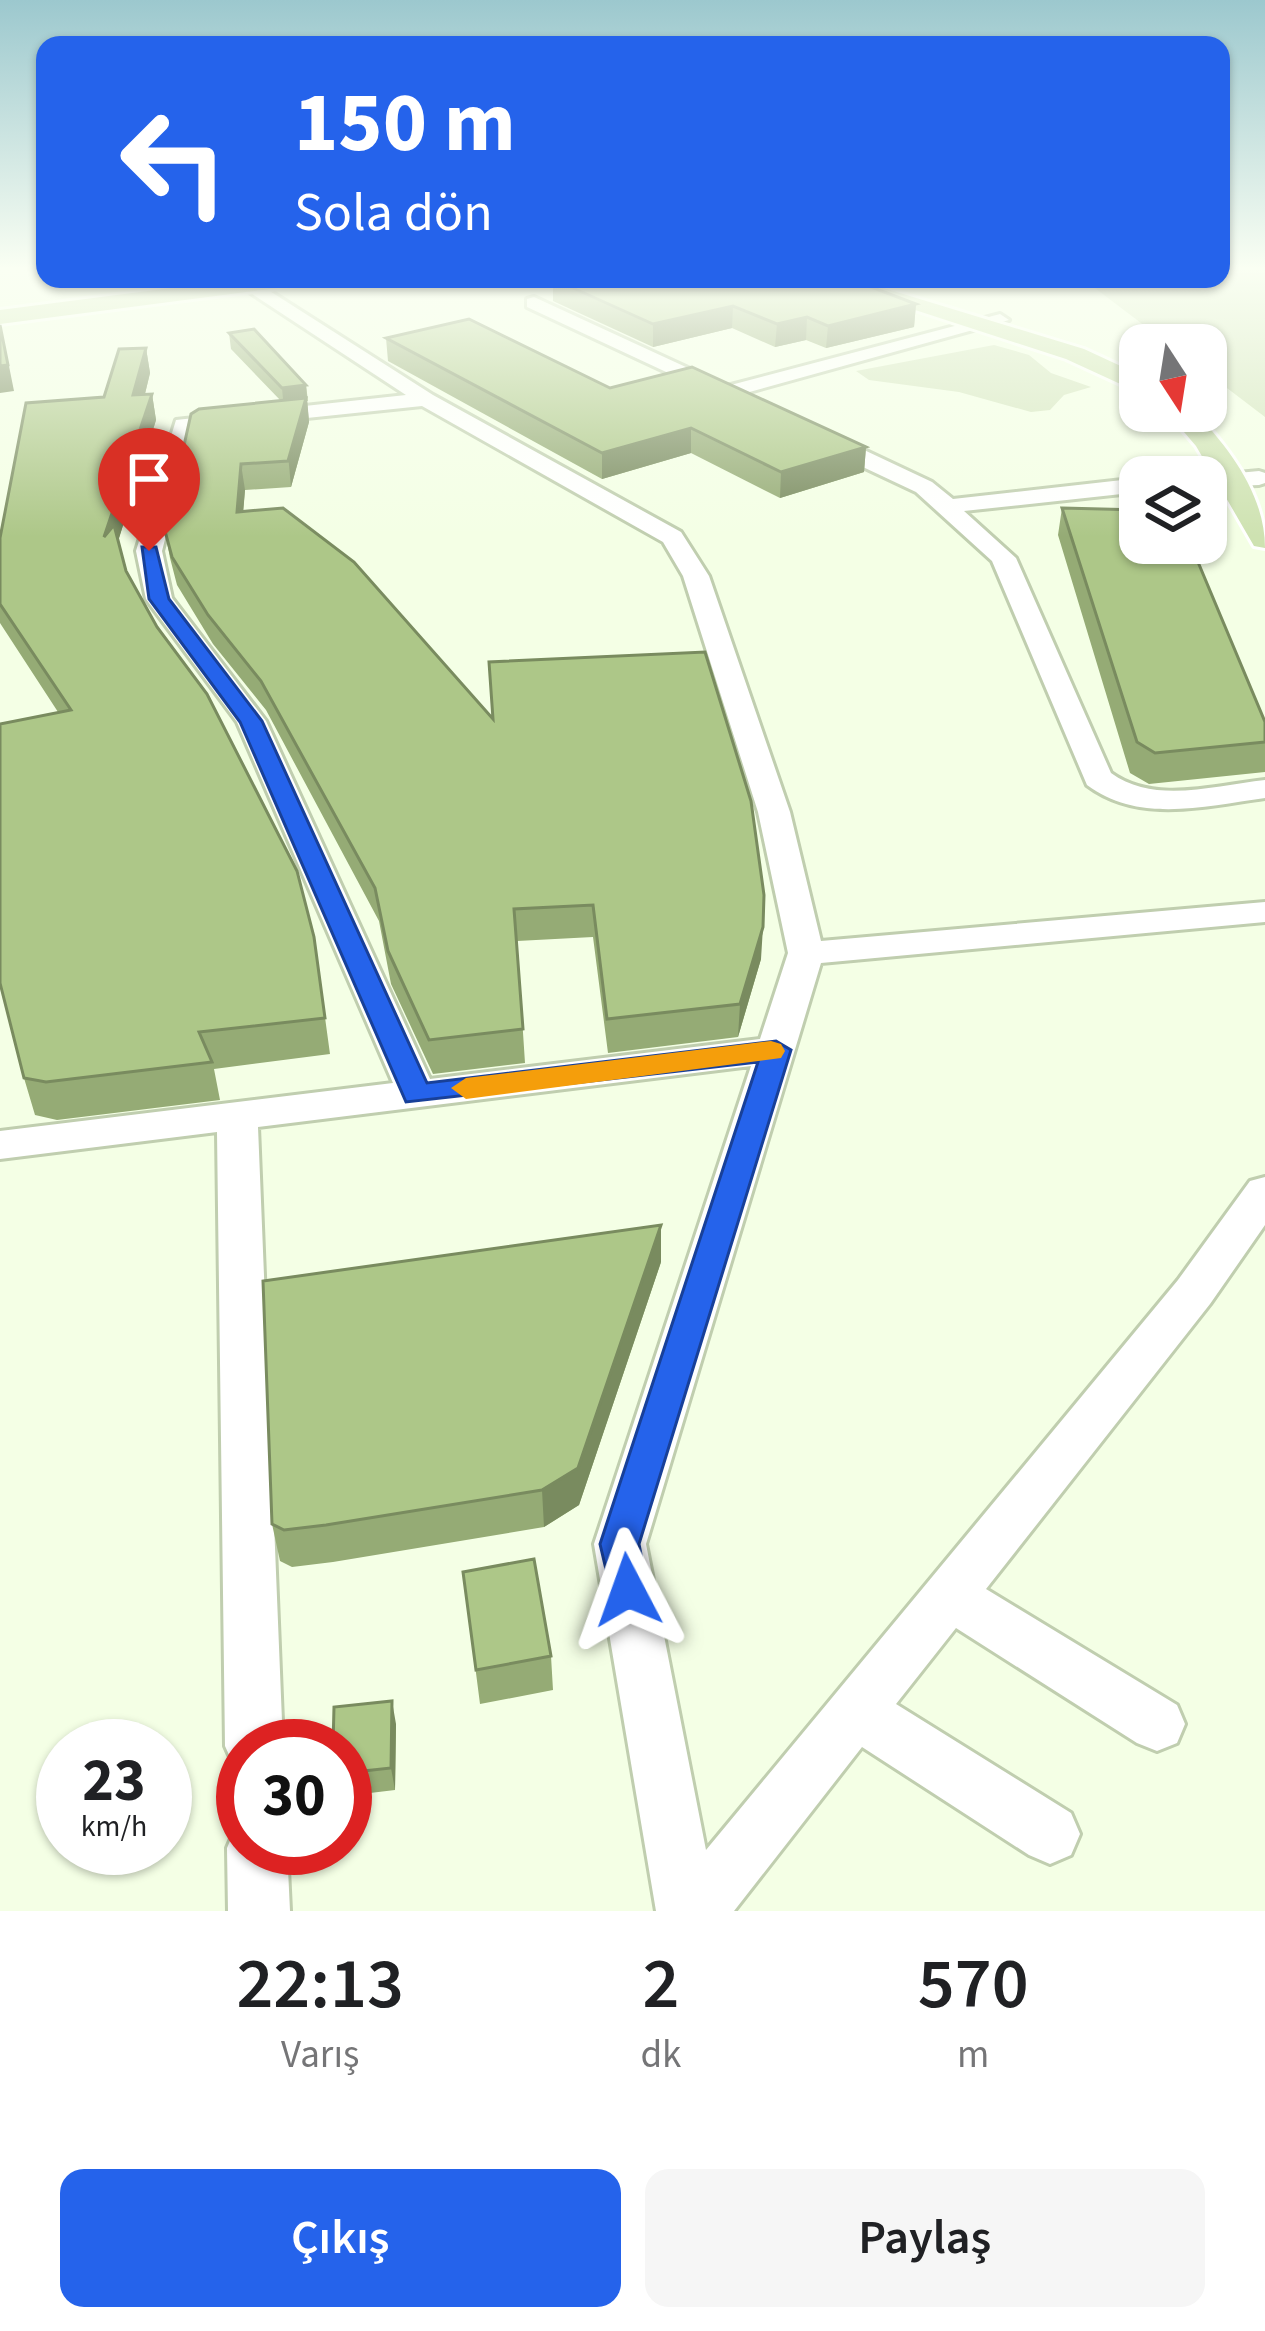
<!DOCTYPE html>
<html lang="tr">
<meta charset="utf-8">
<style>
:root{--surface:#fff;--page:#f6f6f6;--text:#202124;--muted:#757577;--accent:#2563eb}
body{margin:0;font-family:"Source Sans 3",sans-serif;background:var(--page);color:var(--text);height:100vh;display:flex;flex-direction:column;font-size:45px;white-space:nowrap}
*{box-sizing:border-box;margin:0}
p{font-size:39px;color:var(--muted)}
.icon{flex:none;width:66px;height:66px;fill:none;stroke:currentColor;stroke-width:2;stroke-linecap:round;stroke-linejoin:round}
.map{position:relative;height:1911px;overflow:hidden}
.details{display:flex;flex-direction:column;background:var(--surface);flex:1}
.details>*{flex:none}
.top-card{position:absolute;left:36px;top:36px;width:1194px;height:252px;border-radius:24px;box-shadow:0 3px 9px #0004;background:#2563eb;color:#fff;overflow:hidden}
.needle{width:78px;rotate:168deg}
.controls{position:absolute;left:1119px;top:324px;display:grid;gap:24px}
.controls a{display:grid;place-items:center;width:108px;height:108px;border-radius:24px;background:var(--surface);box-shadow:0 3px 9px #0004;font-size:60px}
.speed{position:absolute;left:36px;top:1719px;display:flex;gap:24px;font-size:60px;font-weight:700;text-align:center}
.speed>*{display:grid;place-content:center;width:156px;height:156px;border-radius:50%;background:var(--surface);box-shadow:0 3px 9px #0004;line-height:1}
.speed small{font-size:30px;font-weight:400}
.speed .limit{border:18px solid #d22;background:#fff;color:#111}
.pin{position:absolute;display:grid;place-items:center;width:102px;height:102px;color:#fff;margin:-123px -51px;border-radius:50% 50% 50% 0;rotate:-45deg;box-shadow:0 0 12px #0007}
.pin .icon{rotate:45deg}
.me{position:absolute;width:132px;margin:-66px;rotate:356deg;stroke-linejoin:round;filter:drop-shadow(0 0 9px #0008)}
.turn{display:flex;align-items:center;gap:42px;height:252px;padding:0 60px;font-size:54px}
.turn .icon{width:156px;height:156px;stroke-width:2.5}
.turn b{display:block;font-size:84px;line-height:102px}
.eta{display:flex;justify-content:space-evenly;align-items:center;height:204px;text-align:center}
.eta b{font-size:72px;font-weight:600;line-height:84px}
.action{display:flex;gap:24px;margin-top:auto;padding:24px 60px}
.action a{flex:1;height:138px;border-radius:24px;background:var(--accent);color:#fff;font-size:48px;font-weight:600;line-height:138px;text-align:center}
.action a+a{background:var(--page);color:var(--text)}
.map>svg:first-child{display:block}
.green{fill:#d3e4bc}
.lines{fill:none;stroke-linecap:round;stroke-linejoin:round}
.minor-casing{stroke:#c0ceaf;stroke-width:6}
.major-casing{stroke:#fff;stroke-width:6}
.minor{fill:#fff;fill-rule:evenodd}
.major{fill:#cee2b1;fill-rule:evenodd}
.wall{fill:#95ab75}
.shaded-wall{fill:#798b5f}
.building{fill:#adc788;stroke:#798b5f;stroke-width:3}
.route{fill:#2563eb;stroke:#184099;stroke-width:3}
.slow{fill:#f59e0b}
</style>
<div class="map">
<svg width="1265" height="1911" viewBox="0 0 1265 1911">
<rect width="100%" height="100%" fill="#f4ffe5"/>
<path class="green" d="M1221 269H1265V417L1206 372V345H1170L1083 279H1221Z
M994 345 1029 355 1051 373 1091 387 1064 395 1050 410 1031 412 959 392 869 380 856 371Z"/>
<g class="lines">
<g class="minor-casing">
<path id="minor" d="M251 279 433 395 681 532 709 576 790 812 821 941 1265 902V922L821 963 646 1544 706 1850 1178 1280 1250 1181 1265 1177V1225L1210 1304 986 1589 1177 1705 1185 1724 1177 1743 1157 1751 1137 1743 956 1628 896 1704 1071 1813 1080 1834 1071 1855 1050 1864 1029 1855 862 1747 734 1911H656L594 1544 751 1066 258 1127 283 1746H243V1770L234 1766 225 1746 217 1132 0 1159V1131L393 1083 237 722 146 599 136 551 176 420 406 395 243 288V280ZM422 406 663 542 683 576 758 812 788 953 760 1039 430 1079 266 721 172 598 162 551 193 430Z
M534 297 727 386 1000 314 1009 320 724 399 527 307V299Z
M812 433H828L932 482 953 499 1140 478V492L964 511 1016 558 1111 773C1155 805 1216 785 1265 780V798C1205 806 1139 824 1087 785L992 561 916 492 812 443Z
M1259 471 1265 473V483L1259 485 1206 487V477H1196Z
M243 1824V1848H287L290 1911H228L227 1848 236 1827Z"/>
</g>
<g class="major-casing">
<path id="major" d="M241 279H304L293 286 0 324V310Z
M820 279H854L1084 349 1140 375V393L1066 359Z
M1166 411H1194C1230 449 1265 495 1265 548L1254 546 1196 446Z"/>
</g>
<use href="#minor" class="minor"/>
<use href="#major" class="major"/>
</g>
<path class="wall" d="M553 279 916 304 914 327 826 348 806 340 775 347 732 328 653 347 553 301Z
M229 333 306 385 308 401H307L309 422 291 487 245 490 243 511 492 718 761 959 738 1037 608 1053 593 937 517 941 525 1063 433 1074 391 984 379 921 266 710 213 644 177 585 170 558 165 531 281 401 231 349Z
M386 338 866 447 864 472 780 498 691 453 602 479 388 361Z
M146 348 150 373 145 394H152L156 420 118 541 126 571 314 937 330 1054 214 1069 220 1100 57 1120 35 1115 24 1078 58 712 0 623V538L104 397Z
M1062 508 1265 722V772L1149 784 1130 773 1058 535Z
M661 1262 579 1505 544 1527 333 1562 292 1567 280 1561 272 1524Z
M463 1572 551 1656 553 1690 480 1704Z
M396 1724 395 1790 345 1796V1746Z"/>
<path class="shaded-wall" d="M916 304 914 327 826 348 828 326Z
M733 306 732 328 653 347V324Z
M807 317 806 340 775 347 777 324Z
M4 341 14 391 0 393V366Z
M146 348 150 373 138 422 133 395Z
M306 385 309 422 291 487 282 388Z
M152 394 156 420 110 567 104 537Z
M691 428V453L602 479V453Z
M866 447 864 472 780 498 781 472Z
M241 464 245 490 241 539 237 512Z
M763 927 761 959 738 1037 740 1004Z
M661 1225V1262L579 1505 544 1527 542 1490Z
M392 1701 396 1724 395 1790 391 1768Z"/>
<path class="building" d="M553 279H850L916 304 828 326 807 317 777 324 733 306 653 324Z
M469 319 610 388 692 367 866 447 781 472 691 428 602 453 386 338Z
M0 325 8 365 0 366Z
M254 329 306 385 282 388 229 333Z
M146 348 133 395 152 394 104 537 114 525 126 571 157 627 207 694 297 871 314 937 325 1018 199 1032 212 1062 46 1082 24 1078 0 983V724L71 710 0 604V538L26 403 104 397 119 349Z
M306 398 288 461 241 464 237 512 283 508 354 562 493 719 489 662 705 652 751 801 764 895 763 927 740 1004 607 1019 593 905 514 909 523 1029 429 1040 388 951 375 888 261 681 208 615 172 557 165 531 191 414 199 409Z
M1062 508 1140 510V543H1190L1265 722V742L1155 753 1137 742Z
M661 1225 578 1468 542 1490 326 1525 284 1530 272 1524 263 1281Z
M534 1559 551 1656 476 1670 463 1572Z
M392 1701 391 1768 345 1773V1746H333L334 1707Z"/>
<linearGradient id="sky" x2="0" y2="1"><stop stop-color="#9cc8ce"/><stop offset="0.5" stop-color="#fafff3"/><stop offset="1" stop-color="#fafff3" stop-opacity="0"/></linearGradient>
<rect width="1265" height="537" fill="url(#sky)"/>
<path class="route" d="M142 547H156L169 599 262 721 427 1083 776 1041 791 1050 639 1544 648 1590 642 1603 628 1608 614 1603 600 1544 758 1062 406 1102 240 722 149 599Z"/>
<path class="slow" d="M771 1041 781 1044 785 1051 781 1058 466 1099 451 1088 466 1078Z"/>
</svg>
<div class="controls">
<a><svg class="needle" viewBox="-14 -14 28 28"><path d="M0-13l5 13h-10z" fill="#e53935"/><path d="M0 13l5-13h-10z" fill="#757577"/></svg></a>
<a><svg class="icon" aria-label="layers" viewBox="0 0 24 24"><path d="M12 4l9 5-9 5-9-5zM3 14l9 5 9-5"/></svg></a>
</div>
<div class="speed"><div>23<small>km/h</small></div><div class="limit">30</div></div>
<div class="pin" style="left:149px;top:551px;background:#d93025"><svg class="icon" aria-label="arrive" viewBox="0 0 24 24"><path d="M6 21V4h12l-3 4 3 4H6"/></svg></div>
<svg class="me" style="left:628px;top:1590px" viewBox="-20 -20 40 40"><path d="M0-17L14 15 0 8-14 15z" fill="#2563eb" stroke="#fff" stroke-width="4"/></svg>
<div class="top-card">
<div class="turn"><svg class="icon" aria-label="left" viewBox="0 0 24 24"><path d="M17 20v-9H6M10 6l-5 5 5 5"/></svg><div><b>150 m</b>Sola dön</div></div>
</div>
</div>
<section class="details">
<div class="eta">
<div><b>22:13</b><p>Varış</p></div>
<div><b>2</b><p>dk</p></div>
<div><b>570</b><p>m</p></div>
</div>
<div class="action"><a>Çıkış</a><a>Paylaş</a></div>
</section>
